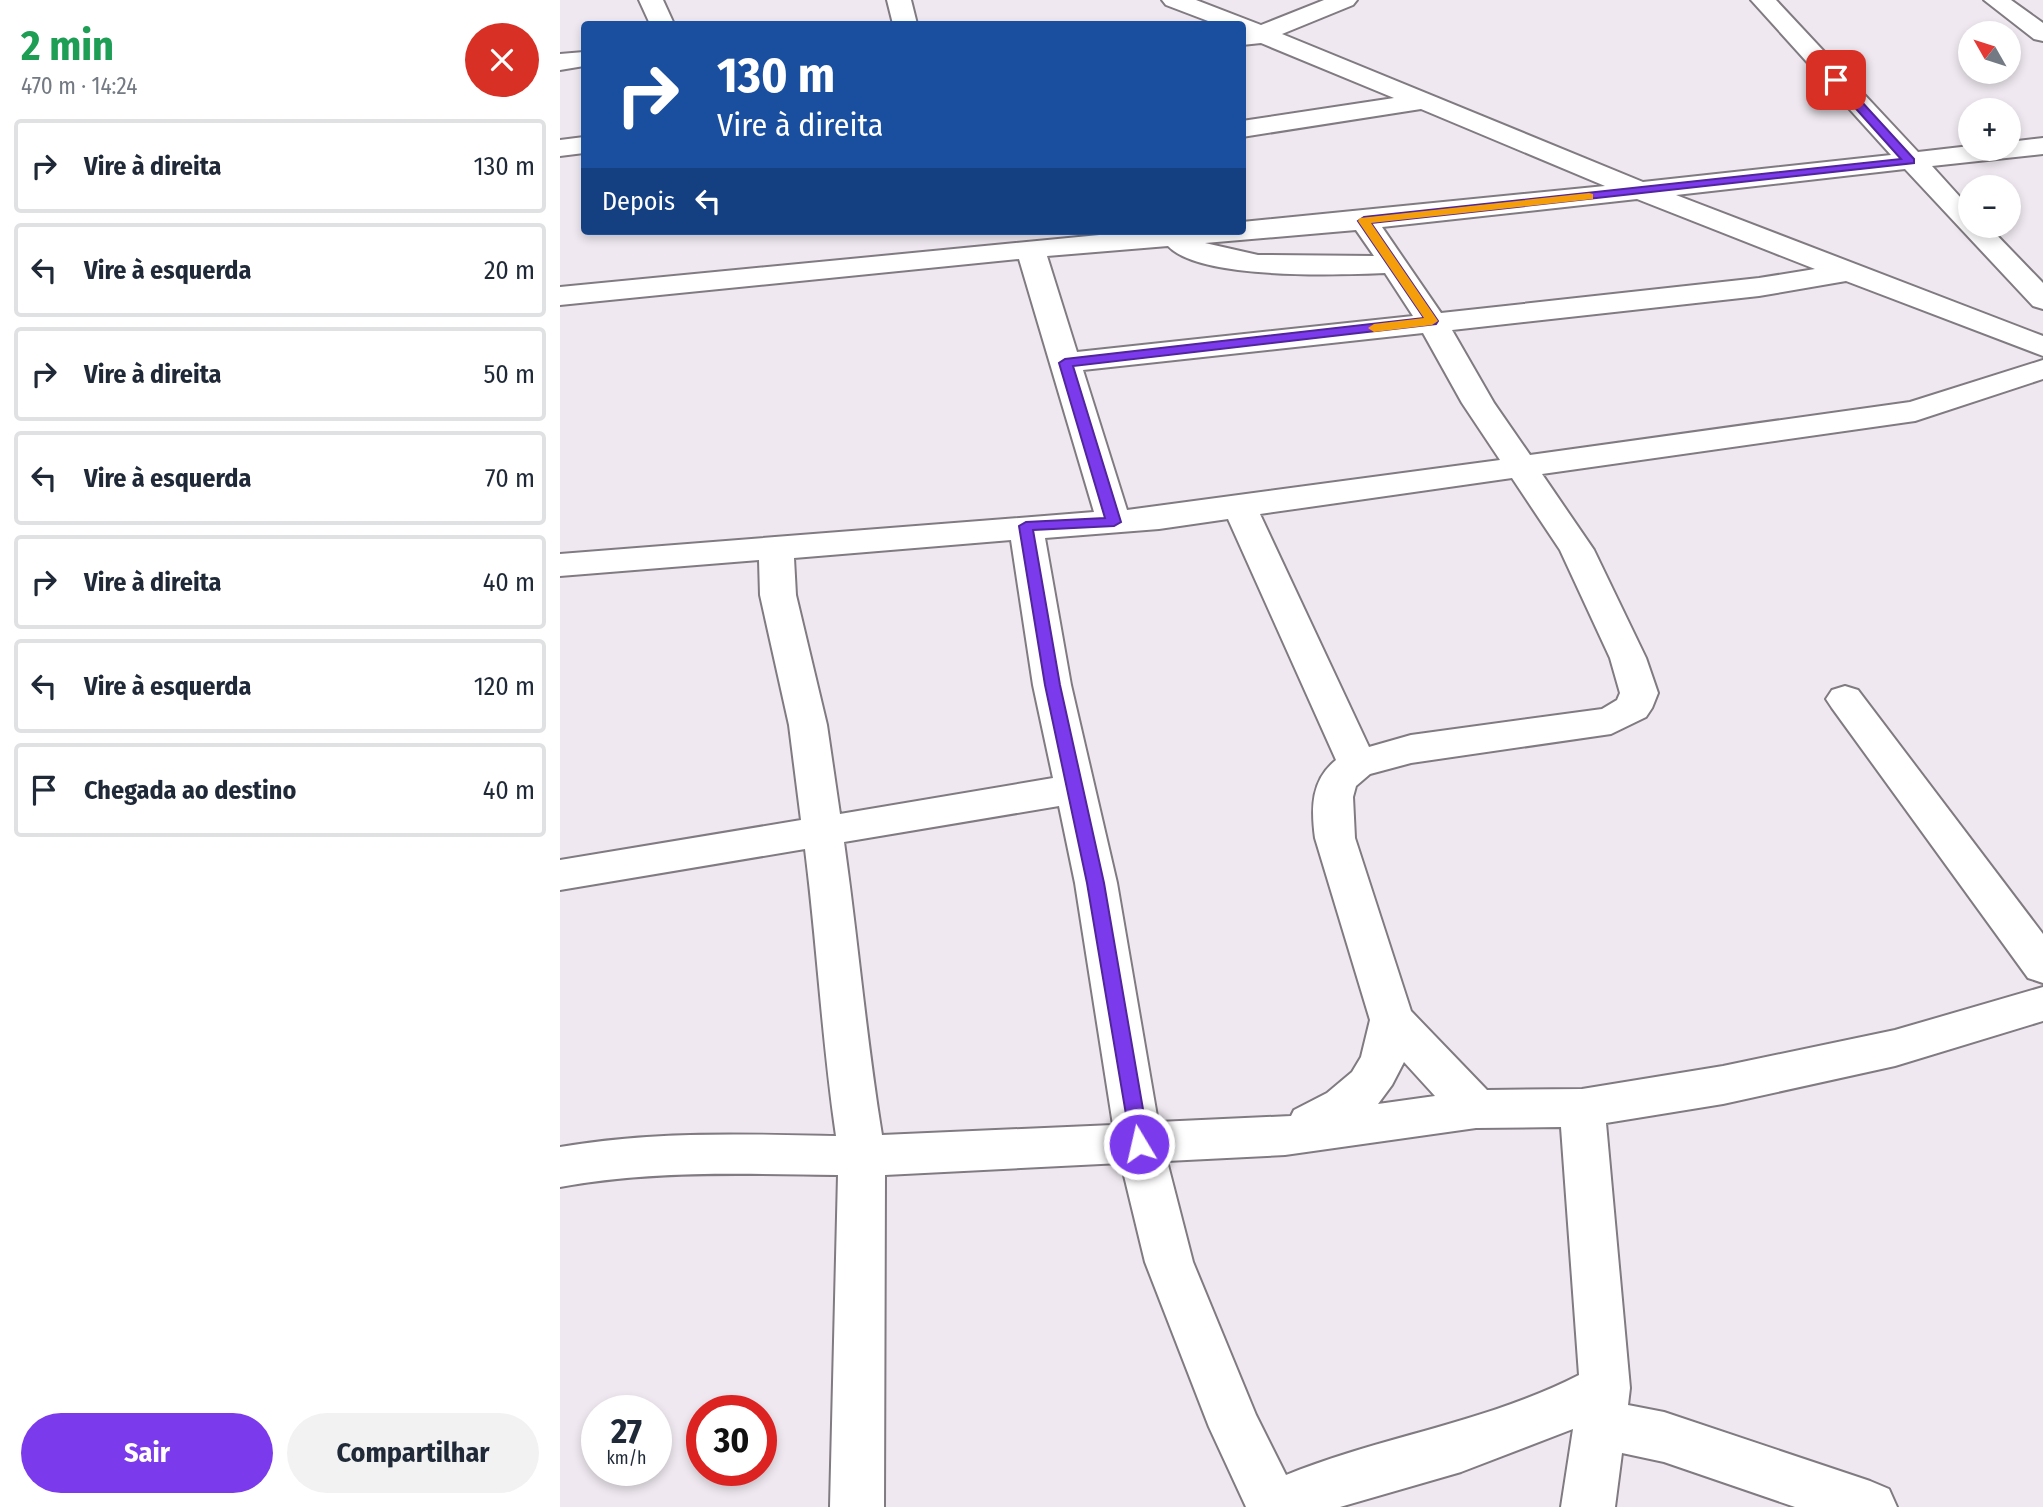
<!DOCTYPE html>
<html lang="pt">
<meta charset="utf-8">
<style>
:root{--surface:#fff;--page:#f2f2f3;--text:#1f2937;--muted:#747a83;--line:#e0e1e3;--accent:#7c3aed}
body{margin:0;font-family:"Fira Sans Condensed",sans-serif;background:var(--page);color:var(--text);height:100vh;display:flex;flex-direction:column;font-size:26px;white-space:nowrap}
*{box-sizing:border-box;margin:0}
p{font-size:23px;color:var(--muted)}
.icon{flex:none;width:38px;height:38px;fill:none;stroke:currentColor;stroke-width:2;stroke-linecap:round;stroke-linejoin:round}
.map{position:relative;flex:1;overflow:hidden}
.drawer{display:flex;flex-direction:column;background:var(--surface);width:560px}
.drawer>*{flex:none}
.banner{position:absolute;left:21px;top:21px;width:665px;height:214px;border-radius:7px;box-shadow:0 4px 10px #0003;background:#1a4fa0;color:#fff;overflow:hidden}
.needle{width:46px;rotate:309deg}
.fabs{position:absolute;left:1398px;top:21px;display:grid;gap:14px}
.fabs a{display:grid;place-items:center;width:63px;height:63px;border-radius:50%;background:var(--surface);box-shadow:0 4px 10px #0003;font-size:35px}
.speed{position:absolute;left:21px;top:1395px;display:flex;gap:14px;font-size:35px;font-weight:700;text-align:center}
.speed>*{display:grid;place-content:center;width:91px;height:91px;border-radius:50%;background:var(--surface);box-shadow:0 4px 10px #0003;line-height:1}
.speed small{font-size:18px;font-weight:400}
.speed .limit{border:10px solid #d22;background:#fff;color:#111}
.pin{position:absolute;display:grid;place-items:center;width:60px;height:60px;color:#fff;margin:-30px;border-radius:14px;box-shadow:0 4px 10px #0006}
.me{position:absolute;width:77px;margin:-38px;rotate:351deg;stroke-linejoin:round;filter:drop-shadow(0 0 5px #0008)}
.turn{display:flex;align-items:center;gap:24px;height:147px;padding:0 21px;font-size:32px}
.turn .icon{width:91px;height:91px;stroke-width:2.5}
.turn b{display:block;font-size:49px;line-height:60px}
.then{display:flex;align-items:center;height:66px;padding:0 21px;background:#0003;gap:14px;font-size:26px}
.round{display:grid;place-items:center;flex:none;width:74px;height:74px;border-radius:37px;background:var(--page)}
.headline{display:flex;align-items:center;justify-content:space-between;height:119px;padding:0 21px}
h1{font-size:42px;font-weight:700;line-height:52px;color:#1e9e55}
.button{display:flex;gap:14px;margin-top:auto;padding:14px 21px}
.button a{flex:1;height:80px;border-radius:42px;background:var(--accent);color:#fff;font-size:28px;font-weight:700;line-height:80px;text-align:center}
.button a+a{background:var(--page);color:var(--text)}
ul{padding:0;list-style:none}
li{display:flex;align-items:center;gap:21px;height:94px;margin:0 14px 10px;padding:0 7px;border:4px solid var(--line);border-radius:7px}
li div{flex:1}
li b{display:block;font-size:26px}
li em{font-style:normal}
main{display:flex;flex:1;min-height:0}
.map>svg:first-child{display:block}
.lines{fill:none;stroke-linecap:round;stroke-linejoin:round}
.street-casing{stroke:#807a81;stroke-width:4}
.street{fill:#fff;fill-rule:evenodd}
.route{fill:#7c3aed;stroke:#51269a;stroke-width:2}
.slow{fill:#f59e0b}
</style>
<main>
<section class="drawer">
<div class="headline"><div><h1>2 min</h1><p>470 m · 14:24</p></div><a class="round" style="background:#d93025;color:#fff"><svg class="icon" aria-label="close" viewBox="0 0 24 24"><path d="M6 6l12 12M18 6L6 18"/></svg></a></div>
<ul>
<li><svg class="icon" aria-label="right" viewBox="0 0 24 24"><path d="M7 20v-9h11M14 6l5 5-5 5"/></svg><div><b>Vire à direita</b></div><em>130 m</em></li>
<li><svg class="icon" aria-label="left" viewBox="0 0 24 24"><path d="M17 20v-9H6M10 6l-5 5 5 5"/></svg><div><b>Vire à esquerda</b></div><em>20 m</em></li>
<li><svg class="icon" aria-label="right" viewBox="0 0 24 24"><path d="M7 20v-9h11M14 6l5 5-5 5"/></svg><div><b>Vire à direita</b></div><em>50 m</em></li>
<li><svg class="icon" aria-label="left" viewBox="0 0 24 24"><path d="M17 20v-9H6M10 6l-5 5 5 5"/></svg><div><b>Vire à esquerda</b></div><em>70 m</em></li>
<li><svg class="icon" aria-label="right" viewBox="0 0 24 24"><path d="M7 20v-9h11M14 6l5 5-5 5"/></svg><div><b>Vire à direita</b></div><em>40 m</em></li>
<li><svg class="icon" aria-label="left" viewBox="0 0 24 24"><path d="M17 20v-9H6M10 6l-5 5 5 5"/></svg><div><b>Vire à esquerda</b></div><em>120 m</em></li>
<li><svg class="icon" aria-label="arrive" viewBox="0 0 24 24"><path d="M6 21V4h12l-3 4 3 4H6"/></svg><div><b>Chegada ao destino</b></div><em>40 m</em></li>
</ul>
<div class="button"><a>Sair</a><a>Compartilhar</a></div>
</section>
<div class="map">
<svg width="1483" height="1507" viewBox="0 0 1483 1507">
<rect width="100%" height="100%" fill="#efe8f0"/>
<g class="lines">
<g class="street-casing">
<path id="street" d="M79 0H103L114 24H90Z
M327 0H351L357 24H333Z
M602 0H636L701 25 764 0H797L793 5 722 34 1083 182 1331 155 1191 0H1216L1358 152 1410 146V149H1449V142L1483 138V154L1372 166 1410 208V226H1428L1483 283V309L1473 306 1345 169 1116 195 1483 336V356L1286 281 1199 296 892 330 934 403 970 455 1350 402 1483 360V379L1355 421 982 474 1034 550 1086 658 1098 693 1092 708 1086 717 1051 734 851 763 810 774 796 786 793 797 795 838 851 1011 927 1090 1022 1089 1163 1066 1335 1030 1483 987V1021L1335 1066 1163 1104 1046 1123 1070 1388 1068 1405 1104 1412 1310 1481 1329 1489 1337 1507H1235L1104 1462 1062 1453 1055 1507H1001L1013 1429 901 1472 780 1507H686L649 1427 585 1262 561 1163 325 1175 324 1507H270L278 1175C185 1174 93 1170 0 1187V1147C92 1131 183 1134 276 1136 262 1041 257 944 245 849L0 890V860L241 820 229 725 200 595 199 560 0 576V554L534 512 459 259 0 305V287L581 231H682V222L1045 186 861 109 682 137V121L834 98 701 43 682 45V24H656L606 5ZM1077 199 1255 269 1199 278 881 313 822 227ZM796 230 814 256 698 255 645 243ZM608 246C640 280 778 275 825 273L853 316 517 352 487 256ZM863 333 902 403 940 460 567 510 523 370ZM952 478 1000 550 1050 658 1060 693 1057 700 1042 709 851 735 809 747 700 514ZM668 519 776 760C751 780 751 808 755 838L810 1020 801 1057 792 1072 767 1093 734 1110 731 1116 598 1122 557 883 511 685 485 538 599 529ZM451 540 473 685 493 778 280 814 267 725 236 595 234 558ZM499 806 515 883 553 1125 322 1135C306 1038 298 940 284 842ZM844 1062 875 1096 818 1104 832 1085ZM1001 1127 1019 1375C925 1423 822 1436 726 1475L696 1415 633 1262 607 1161 725 1155 916 1128Z
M1424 0H1451L1483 23V41L1474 39Z
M24 52V66L0 70V54Z
M24 137V153L0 156V140Z
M1285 686 1298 690 1483 934V983L1468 978 1272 708 1266 699 1272 690Z"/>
</g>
<use href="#street" class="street"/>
</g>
<path class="route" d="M1273 78H1280L1354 159V163L811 223 878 321 876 324 513 366 561 522 554 526 473 530 500 685 544 883 589 1144 586 1150H572L527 883 485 685 459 526 466 522 545 518 499 363 505 359 864 318 798 221 804 217 1341 159 1273 83Z"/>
<path class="slow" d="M1029 193 1033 194V199L811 223 878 321 872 325 814 332 808 328 814 324 864 318 798 221 800 218Z"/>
</svg>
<div class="fabs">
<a><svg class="needle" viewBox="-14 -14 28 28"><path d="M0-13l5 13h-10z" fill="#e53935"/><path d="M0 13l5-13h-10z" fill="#747a83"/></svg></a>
<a>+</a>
<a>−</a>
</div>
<div class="speed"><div>27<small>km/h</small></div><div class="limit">30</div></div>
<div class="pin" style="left:1276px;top:80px;background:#d93025"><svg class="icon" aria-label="arrive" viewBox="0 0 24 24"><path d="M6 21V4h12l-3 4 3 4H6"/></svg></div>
<svg class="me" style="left:579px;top:1144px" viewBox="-20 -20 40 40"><circle r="17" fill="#7c3aed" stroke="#fff" stroke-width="3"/><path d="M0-11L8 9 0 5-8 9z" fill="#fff"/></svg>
<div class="banner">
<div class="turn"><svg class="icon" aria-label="right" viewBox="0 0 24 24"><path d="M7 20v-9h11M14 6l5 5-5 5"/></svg><div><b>130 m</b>Vire à direita</div></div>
<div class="then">Depois<svg class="icon" aria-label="left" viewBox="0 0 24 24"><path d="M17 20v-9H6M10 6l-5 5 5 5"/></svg></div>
</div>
</div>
</main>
